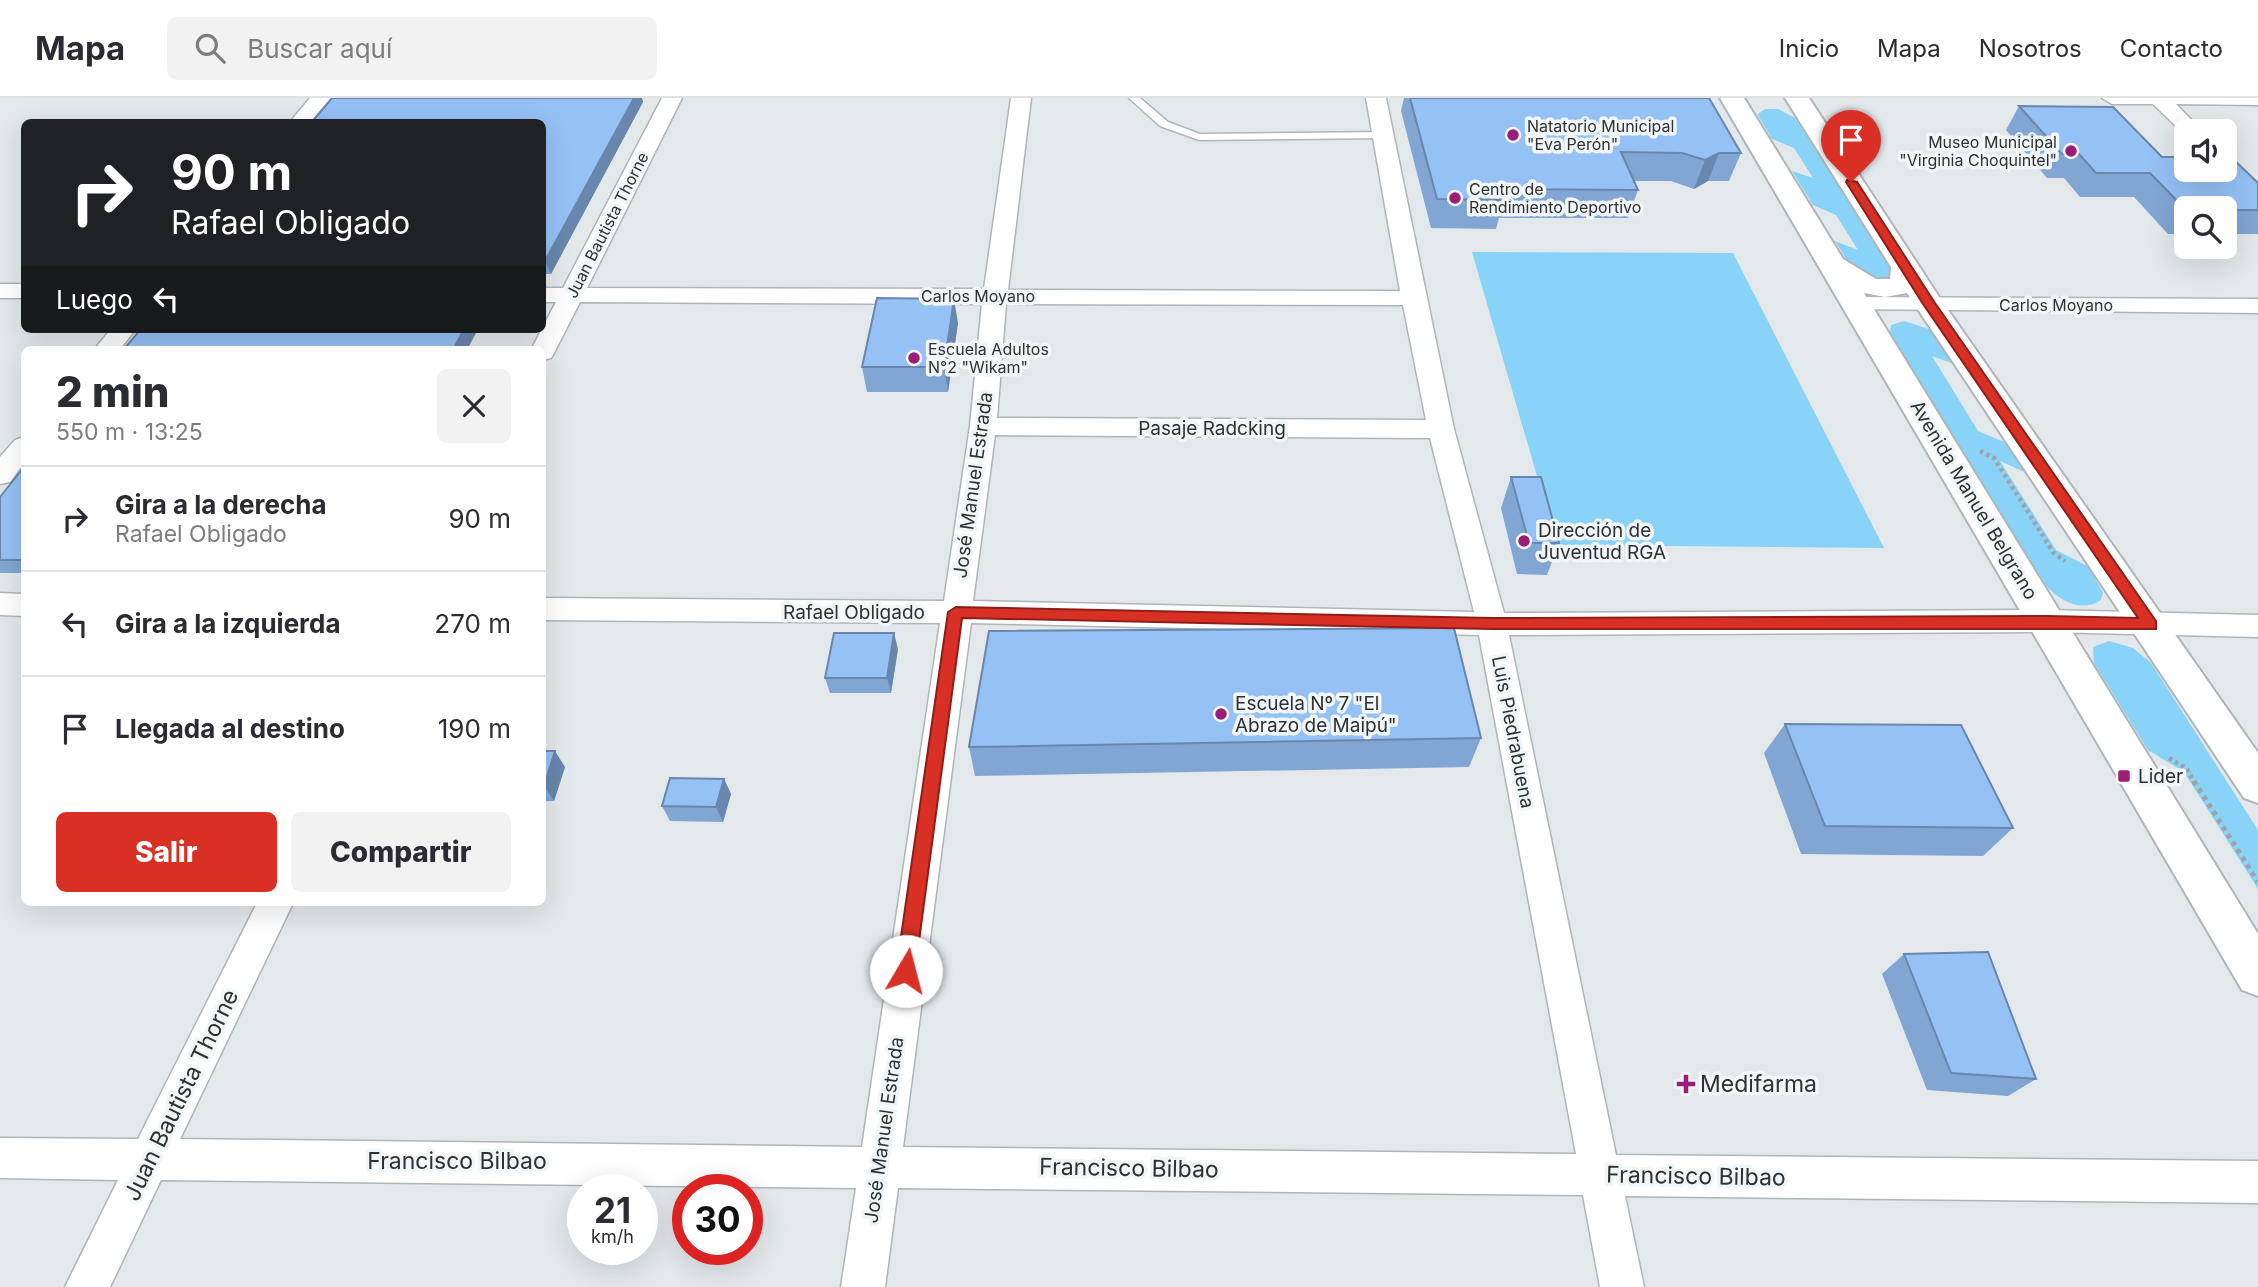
<!DOCTYPE html>
<html lang="es">
<meta charset="utf-8">
<style>
:root{--surface:#fff;--page:#f2f2f3;--text:#2b2b33;--muted:#7c7c81;--line:#e1e1e2;--accent:#d93025}
body{margin:0;font-family:Inter,sans-serif;background:var(--page);color:var(--text);height:100vh;display:flex;flex-direction:column;font-size:26px;white-space:nowrap}
*{box-sizing:border-box;margin:0}
p{font-size:23px;color:var(--muted)}
.icon{flex:none;width:38px;height:38px;fill:none;stroke:currentColor;stroke-width:2;stroke-linecap:round;stroke-linejoin:round}
.map{position:relative;flex:1;overflow:hidden}
.sheet{position:absolute;left:21px;top:248px;width:525px;height:560px;display:flex;flex-direction:column;background:var(--surface);border-radius:10px;box-shadow:0 7px 28px #0002}
.sheet>*{flex:none}
.guide{position:absolute;left:21px;top:21px;width:525px;height:214px;border-radius:10px;box-shadow:0 7px 28px #0002;background:#202124;color:#fff;overflow:hidden}
.fabs{position:absolute;left:2174px;top:21px;display:grid;gap:14px}
.fabs a{display:grid;place-items:center;width:63px;height:63px;border-radius:10px;background:var(--surface);box-shadow:0 7px 28px #0002;font-size:35px}
.speed{position:absolute;left:567px;top:1076px;display:flex;gap:14px;font-size:35px;font-weight:700;text-align:center}
.speed>*{display:grid;place-content:center;width:91px;height:91px;border-radius:50%;background:var(--surface);box-shadow:0 7px 28px #0002;line-height:1}
.speed small{font-size:18px;font-weight:400}
.speed .limit{border:10px solid #d22;background:#fff;color:#111}
.pin{position:absolute;display:grid;place-items:center;width:60px;height:60px;color:#fff;margin:-72px -30px;border-radius:50% 50% 50% 0;rotate:-45deg;box-shadow:0 0 7px #0007}
.pin .icon{rotate:45deg}
.me{position:absolute;width:77px;margin:-38px;rotate:8deg;stroke-linejoin:round;filter:drop-shadow(0 0 5px #0008)}
.turn{display:flex;align-items:center;gap:24px;height:147px;padding:0 35px;font-size:32px}
.turn .icon{width:91px;height:91px;stroke-width:2.5}
.turn b{display:block;font-size:49px;line-height:60px}
.then{display:flex;align-items:center;height:66px;padding:0 35px;background:#0003;gap:14px;font-size:26px}
.round{display:grid;place-items:center;flex:none;width:74px;height:74px;border-radius:10px;background:var(--page)}
.head{display:flex;align-items:center;justify-content:space-between;height:119px;padding:0 35px}
h1{font-size:42px;font-weight:800;line-height:52px}
.button{display:flex;gap:14px;margin-top:auto;padding:14px 35px}
.button a{flex:1;height:80px;border-radius:10px;background:var(--accent);color:#fff;font-size:28px;font-weight:800;line-height:80px;text-align:center}
.button a+a{background:var(--page);color:var(--text)}
ul{padding:0;list-style:none}
li{display:flex;align-items:center;gap:21px;height:105px;padding:0 35px;border-top:2px solid var(--line)}
li div{flex:1}
li b{display:block;font-size:26px}
li em{font-style:normal}
header{display:flex;align-items:center;gap:42px;box-sizing:border-box;height:98px;padding:0 35px;background:var(--surface);border-bottom:2px solid var(--line)}
header strong{font-size:33px}
nav{display:flex;gap:38px;margin-inline-start:auto;font-size:24px}
.search{width:490px;height:63px;background:var(--page);display:flex;align-items:center;gap:18px;box-sizing:border-box;padding:0 24px;border-radius:10px;color:var(--muted);font-size:26px}
.map>svg:first-child{display:block}
.green{fill:#89d2f8}
.lines{fill:none;stroke-linecap:round;stroke-linejoin:round}
.service-casing{stroke:#b0b5b8;stroke-width:3}
.minor-casing{stroke:#b0b5b8;stroke-width:3}
.secondary-casing{stroke:#b0b5b8;stroke-width:4}
.path-far1{stroke:#9fa3a5;stroke-width:4.5;stroke-dasharray:3.5 3.5;stroke-linecap:butt}
.path{stroke:#9fa3a5;stroke-width:5;stroke-dasharray:4.5 4.5;stroke-linecap:butt}
.service{fill:#fff;fill-rule:evenodd}
.minor{fill:#fff;fill-rule:evenodd}
.secondary{fill:#fff;fill-rule:evenodd}
.wall{fill:#81a6d3}
.shaded-wall{fill:#6987ac}
.building{fill:#96c1f5;stroke:#6987ac;stroke-width:2}
.route{fill:#d93025;stroke:#8d1f18;stroke-width:2}
.poi-dot{fill:#9a1e75;stroke:#f1f6f8;stroke-width:2.5}
.labels{text-anchor:middle;dominant-baseline:central;stroke-width:7;stroke-linejoin:round;paint-order:stroke}
.far-poi-label{font-size:16px;fill:#2f3132;stroke:#f1f6f8;text-anchor:start}
.far-street-label{font-size:16px;fill:#2f3132;stroke:#f1f6f8}
.street-label{font-size:19px;fill:#2f3132;stroke:#f1f6f8}
.poi-label{font-size:19px;fill:#2f3132;stroke:#f1f6f8;text-anchor:start}
.near-poi-label{font-size:23px;fill:#2f3132;stroke:#f1f6f8;text-anchor:start}
.near-street-label{font-size:23px;fill:#2f3132;stroke:#f1f6f8}
</style>
<header>
<strong>Mapa</strong>
<div class="search"><svg class="icon" aria-label="search" viewBox="0 0 24 24"><circle cx="10" cy="10" r="6"/><path d="M15 15l6 6"/></svg>Buscar aquí</div>
<nav><a>Inicio</a><a>Mapa</a><a>Nosotros</a><a>Contacto</a></nav>
</header>
<div class="map">
<svg width="2258" height="1189" viewBox="0 0 2258 1189">
<rect width="100%" height="100%" fill="#e3e8eb"/>
<path class="green" d="M1765 11H1778L1795 20 1898 178 1883 186 1854 174 1835 143 1858 152 1836 117 1813 107 1792 73 1813 80 1794 50 1772 41 1759 19 1758 16Z
M1472 154 1733 155 1884 450 1557 447Z
M1904 223 1929 231 1959 268 1932 258 1978 333 2009 346 2029 376 2000 363 2056 452 2089 469 2103 495 2101 502C2082 515 2060 503 2046 488L1890 237 1891 227Z
M2109 543 2133 550 2151 565 2258 732V791L2184 674 2148 652 2094 565 2093 549Z"/>
<g class="lines">
<g class="service-casing">
<path id="service" d="M1129 0H1140L1168 24 1200 36 1382 34 1387 37 1382 40 1199 42 1160 28Z"/>
</g>
<g class="minor-casing">
<path id="minor" d="M310 0H331L310 24H290Z
M662 0H682L587 190 984 191 1011 0H1031L1008 192 1400 193 1366 0H1386L1454 331 1504 515 2047 512 2258 517V539L2047 534 1509 537 1616 1057 2258 1063V1105L1625 1098 1644 1189H1600L1583 1097 898 1090 885 1189H841L856 1090 161 1082 110 1189H65L118 1082 0 1080V1040L138 1041 257 805H293L180 1041 862 1049 940 525 542 522V500L944 503 970 328 982 206 580 204 554 255 551 260 542 262V252H531L556 204H542V190H563ZM1006 206 1403 207 1426 322 997 320ZM995 337 1430 340 1474 514 973 503ZM971 525 1479 537 1576 1056 903 1049Z
M2102 0H2258V7L2176 6 2202 33H2186V38L2153 6H2112Z
M0 186H24V200H0Z
M1855 199 2258 201V215L1847 211 1843 206 1847 201Z
M111 231H136L119 252H94Z
M24 339V365L10 384 0 386V359L15 342Z
M0 495 24 496V518L0 517Z"/>
</g>
<g class="secondary-casing">
<path id="secondary" d="M1720 0H1744L1843 161 1876 181H1890L1891 169 1785 0H1809L1943 205 2258 655V705L2244 700 1907 195 1885 199 1864 195 2258 836V898L2242 892Z"/>
</g>
<path class="path-far1" d="M1980 353 1994 360 2053 454 2065 463
M2169 660 2186 670 2195 685"/>
<path class="path" d="M2194 683 2258 784"/>
<use href="#service" class="service"/>
<use href="#minor" class="minor"/>
<use href="#secondary" class="secondary"/>
</g>
<path class="wall" d="M332 0H642L643 4 551 176H542V24H312Z
M1404 0H1709L1741 55 1729 83H1708L1694 91 1671 83H1634L1638 92 1628 120H1499L1496 131 1431 130 1401 13Z
M2019 8 2162 59 2258 85V136H2224V110H2186V136H2168L2134 99H2080L2064 80H2047L2006 32Z
M958 225 948 294H867L862 269Z
M24 369V475H0V399Z
M1511 379 1559 445 1547 477 1517 476 1501 410Z
M898 551 891 595H830L825 580Z
M1785 626 2013 730 1983 758 1801 756 1764 655Z
M1481 640 1469 669 975 678 969 649Z
M542 653 565 669 554 703H542Z
M724 681 731 696 723 724 670 723 662 708Z
M1904 856 2036 981 2008 998 1927 992 1882 876Z"/>
<path class="shaded-wall" d="M634 0H642L643 4 551 176 545 163Z
M1719 55 1708 83 1694 91 1705 62Z
M954 201 958 225 948 294 944 269Z
M464 231H478L467 252H453Z
M894 535 898 551 891 595 887 580Z
M555 653 565 669 554 703 544 688Z
M724 681 731 696 723 724 716 709Z"/>
<path class="building" d="M332 0H634L545 163H542V24H466L467 23 394 22 392 24H312Z
M1410 0H1709L1741 55H1719L1705 62 1682 55 1621 54 1638 92 1500 91 1503 102 1437 101Z
M2019 8 2113 9 2162 59H2186V72H2224V59H2231L2258 85V112H2224V110H2186V112L2150 75H2096L2079 56H2062Z
M877 200 954 201 944 269H862Z
M141 231H464L453 252H123Z
M24 369V462H0V399Z
M1511 379H1541L1559 445H1529Z
M1454 530 1481 640 969 649 989 533Z
M834 535H894L887 580H825Z
M1785 626 1961 627 2013 730 1825 728Z
M542 653H555L544 688H542Z
M670 680 724 681 716 709 662 708Z
M1988 854 2036 981 1951 975 1904 856Z"/>
<path class="route" d="M1847 82 1857 84 1935 205 2156 523V531H1492L962 520 915 873 912 880 906 882 899 880 896 873 948 514 956 509 1492 520 2047 518 2138 520 1923 206 1846 84Z"/>
<g class="poi-dot">
<circle cx="1513" cy="37" r="7"/>
<circle cx="2071" cy="53" r="7"/>
<circle cx="1455" cy="100" r="7"/>
<circle cx="914" cy="260" r="7"/>
<circle cx="1524" cy="443" r="7"/>
<circle cx="1221" cy="616" r="7"/>
<rect x="2117" y="671" width="14" height="14" rx="3.5"/>
<path d="M1682.5 975.5h7v7h7v7h-7v7h-7v-7h-7v-7h7z"/>
</g>
<g class="labels">
<g class="far-poi-label">
<text x="1527" y="28">Natatorio Municipal<tspan x="1527" dy="18">"Eva Perón"</tspan></text>
<text x="2057" y="44" text-anchor="end">Museo Municipal<tspan x="2057" dy="18">"Virginia Choquintel"</tspan></text>
<text x="1469" y="91">Centro de<tspan x="1469" dy="18">Rendimiento Deportivo</tspan></text>
<text x="928" y="251">Escuela Adultos<tspan x="928" dy="18">N°2 "Wikam"</tspan></text>
</g>
<g class="far-street-label">
<text transform="translate(607 127) rotate(-63)">Juan Bautista Thorne</text>
<text x="978" y="198">Carlos Moyano</text>
<text x="2056" y="207">Carlos Moyano</text>
</g>
<g class="street-label">
<text x="1212" y="330">Pasaje Radcking</text>
<text transform="translate(973 387) rotate(-82)">José Manuel Estrada</text>
<text transform="translate(1974 402) rotate(59)">Avenida Manuel Belgrano</text>
<text x="854" y="514">Rafael Obligado</text>
<text transform="translate(1513 634) rotate(79)">Luis Piedrabuena</text>
<text transform="translate(884 1032) rotate(-82)">José Manuel Estrada</text>
</g>
<g class="poi-label">
<text x="1538" y="432">Dirección de<tspan x="1538" dy="22">Juventud RGA</tspan></text>
<text x="1235" y="605">Escuela Nº 7 "El<tspan x="1235" dy="22">Abrazo de Maipú"</tspan></text>
<text x="2138" y="678">Lider</text>
</g>
<g class="near-poi-label">
<text x="1700" y="986">Medifarma</text>
</g>
<g class="near-street-label">
<text transform="translate(181 997) rotate(-64)">Juan Bautista Thorne</text>
<text x="457" y="1063">Francisco Bilbao</text>
<text transform="translate(1129 1070) rotate(1)">Francisco Bilbao</text>
<text transform="translate(1696 1078) rotate(1)">Francisco Bilbao</text>
</g>
</g>
</svg>
<div class="fabs">
<a><svg class="icon" aria-label="sound" viewBox="0 0 24 24"><path d="M4 9h4l5-4v14l-5-4H4zM17 9q2 3 0 6"/></svg></a>
<a><svg class="icon" aria-label="search" viewBox="0 0 24 24"><circle cx="10" cy="10" r="6"/><path d="M15 15l6 6"/></svg></a>
</div>
<div class="speed"><div>21<small>km/h</small></div><div class="limit">30</div></div>
<div class="pin" style="left:1851px;top:84px;background:#d93025"><svg class="icon" aria-label="arrive" viewBox="0 0 24 24"><path d="M6 21V4h12l-3 4 3 4H6"/></svg></div>
<svg class="me" style="left:906px;top:873px" viewBox="-20 -20 40 40"><circle r="19" fill="#fff"/><path d="M0-13L10 11 0 6-10 11z" fill="#d93025"/></svg>
<div class="guide">
<div class="turn"><svg class="icon" aria-label="right" viewBox="0 0 24 24"><path d="M7 20v-9h11M14 6l5 5-5 5"/></svg><div><b>90 m</b>Rafael Obligado</div></div>
<div class="then">Luego<svg class="icon" aria-label="left" viewBox="0 0 24 24"><path d="M17 20v-9H6M10 6l-5 5 5 5"/></svg></div>
</div>
<section class="sheet">
<div class="head"><div><h1>2 min</h1><p>550 m · 13:25</p></div><a class="round"><svg class="icon" aria-label="close" viewBox="0 0 24 24"><path d="M6 6l12 12M18 6L6 18"/></svg></a></div>
<ul>
<li><svg class="icon" aria-label="right" viewBox="0 0 24 24"><path d="M7 20v-9h11M14 6l5 5-5 5"/></svg><div><b>Gira a la derecha</b><p>Rafael Obligado</p></div><em>90 m</em></li>
<li><svg class="icon" aria-label="left" viewBox="0 0 24 24"><path d="M17 20v-9H6M10 6l-5 5 5 5"/></svg><div><b>Gira a la izquierda</b></div><em>270 m</em></li>
<li><svg class="icon" aria-label="arrive" viewBox="0 0 24 24"><path d="M6 21V4h12l-3 4 3 4H6"/></svg><div><b>Llegada al destino</b></div><em>190 m</em></li>
</ul>
<div class="button"><a>Salir</a><a>Compartir</a></div>
</section>
</div>
